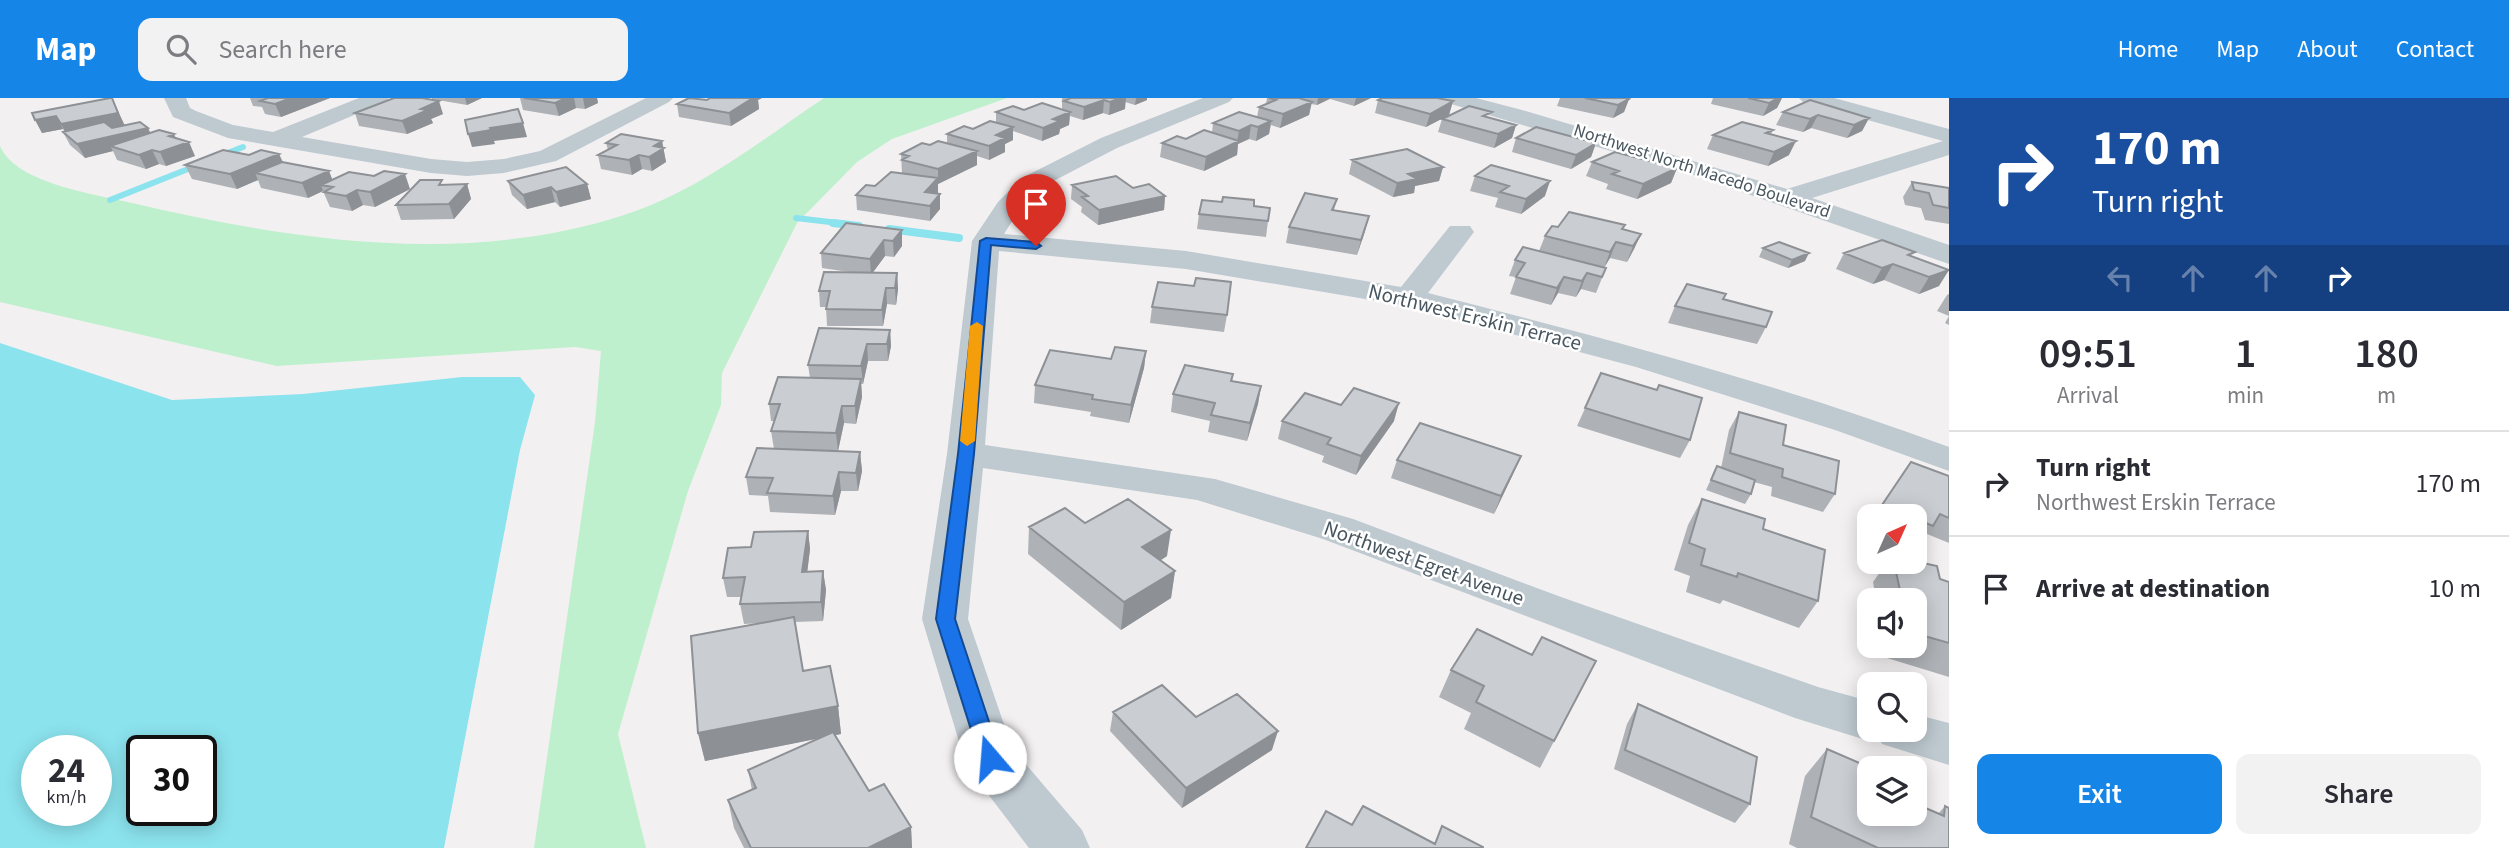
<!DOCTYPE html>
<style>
:root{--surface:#fff;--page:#f2f2f3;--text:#2b2b33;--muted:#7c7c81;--line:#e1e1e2;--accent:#1685e8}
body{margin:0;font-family:"Source Sans 3",sans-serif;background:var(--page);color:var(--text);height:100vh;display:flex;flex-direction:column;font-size:26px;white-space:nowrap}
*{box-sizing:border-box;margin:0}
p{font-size:23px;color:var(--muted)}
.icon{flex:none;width:38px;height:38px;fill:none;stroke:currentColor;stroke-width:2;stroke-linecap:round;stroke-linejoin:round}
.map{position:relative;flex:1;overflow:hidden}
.drawer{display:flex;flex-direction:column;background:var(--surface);width:560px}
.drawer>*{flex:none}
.hud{background:#1a4fa0;color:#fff;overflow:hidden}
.needle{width:46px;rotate:45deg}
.tools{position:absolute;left:1857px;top:406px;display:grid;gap:14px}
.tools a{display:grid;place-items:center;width:70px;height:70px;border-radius:14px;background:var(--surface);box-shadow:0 4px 18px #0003;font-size:35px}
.speed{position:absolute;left:21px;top:637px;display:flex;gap:14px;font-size:35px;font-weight:700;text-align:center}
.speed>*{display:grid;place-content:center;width:91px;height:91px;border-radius:50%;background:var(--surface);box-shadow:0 4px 18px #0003;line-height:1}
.speed small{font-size:18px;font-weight:400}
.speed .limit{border:4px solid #111;border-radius:10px;background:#fff;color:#111}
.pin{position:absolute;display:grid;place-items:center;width:60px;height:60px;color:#fff;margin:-72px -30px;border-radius:50% 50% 50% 0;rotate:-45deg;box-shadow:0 0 7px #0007}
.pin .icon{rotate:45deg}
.me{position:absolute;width:77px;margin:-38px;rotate:342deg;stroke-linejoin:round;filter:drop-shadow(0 0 5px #0008)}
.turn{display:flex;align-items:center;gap:24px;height:147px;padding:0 28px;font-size:32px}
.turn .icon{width:91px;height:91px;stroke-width:2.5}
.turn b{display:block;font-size:49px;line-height:60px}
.lanes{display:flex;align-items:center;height:66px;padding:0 28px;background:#0003;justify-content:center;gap:35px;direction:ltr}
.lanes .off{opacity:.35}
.eta{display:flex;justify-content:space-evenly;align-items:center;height:119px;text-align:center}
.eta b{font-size:42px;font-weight:600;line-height:49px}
.cta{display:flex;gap:14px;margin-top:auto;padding:14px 28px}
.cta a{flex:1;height:80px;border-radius:14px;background:var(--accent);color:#fff;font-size:28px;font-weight:600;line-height:80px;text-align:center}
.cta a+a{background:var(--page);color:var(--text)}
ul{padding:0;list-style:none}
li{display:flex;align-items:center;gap:21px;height:105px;padding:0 28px;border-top:2px solid var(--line)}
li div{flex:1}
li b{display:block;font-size:26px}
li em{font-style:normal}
header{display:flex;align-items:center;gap:42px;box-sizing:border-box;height:98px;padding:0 35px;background:var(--accent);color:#fff}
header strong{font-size:33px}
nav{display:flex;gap:38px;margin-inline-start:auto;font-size:24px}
.search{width:490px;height:63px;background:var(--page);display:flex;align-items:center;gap:18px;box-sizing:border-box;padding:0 24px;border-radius:14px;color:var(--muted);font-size:26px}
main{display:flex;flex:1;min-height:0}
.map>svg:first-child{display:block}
.green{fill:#bff0ce}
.water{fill:#8be3ee;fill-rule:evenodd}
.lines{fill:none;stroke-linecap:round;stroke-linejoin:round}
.stream-far1{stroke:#8be3ee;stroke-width:6}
.stream{stroke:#8be3ee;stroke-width:8}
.minor{fill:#bec9d0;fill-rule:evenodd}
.wall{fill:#aeb1b5}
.shaded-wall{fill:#8d9094}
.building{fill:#caced3;stroke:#8d9094;stroke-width:2}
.route{fill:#1a73e8;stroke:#114b97;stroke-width:2}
.slow{fill:#f59e0b}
.labels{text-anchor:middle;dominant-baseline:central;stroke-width:5;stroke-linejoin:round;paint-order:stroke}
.far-street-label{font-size:18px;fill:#48565f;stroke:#fff}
.street-label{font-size:21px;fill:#48565f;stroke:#fff}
</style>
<header>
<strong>Map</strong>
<div class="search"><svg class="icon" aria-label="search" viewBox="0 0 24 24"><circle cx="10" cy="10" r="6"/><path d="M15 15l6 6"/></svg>Search here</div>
<nav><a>Home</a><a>Map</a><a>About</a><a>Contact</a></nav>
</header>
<main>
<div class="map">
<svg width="1949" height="750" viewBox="0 0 1949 750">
<rect width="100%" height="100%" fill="#f3f0f1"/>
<path class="green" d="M824 0H1007L892 41 857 64 797 125 722 275 721 307 688 393 618 636 646 750H534L595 324 601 253 575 249 277 268 0 204V48C16 86 96 96 132 105 291 142 464 169 624 117 699 93 760 43 824 0Z"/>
<path class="water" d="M0 245 172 302 303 296 462 279H520L535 297 520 352 444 750H0ZM37 653H96V712H37ZM142 653H201V712H142Z"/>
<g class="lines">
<path class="stream-far1" d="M220 58 243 49
M110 102 198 67
M796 120 847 126"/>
<path class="stream" d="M833 125 859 128
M889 131 959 140"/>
<path class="minor" d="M164 0H186L190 10 196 13 233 27 273 34 359 0H389L385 4 302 39 431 61 467 64 504 61 540 53 646 0H673L669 4 556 63 504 75 467 78 431 75 228 40 173 19Z
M1203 0H1233L1229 4 1117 50 1040 90 1018 114 1004 136 1186 153 1401 189 1450 128H1470L1474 134 1428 195C1604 240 1779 286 1949 349V373L1835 332 1636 269 1407 208 1186 171 999 153 985 347 1215 381 1353 421 1561 499 1818 589 1869 603V632H1914V616L1949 625V667L1882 646 1879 640 1869 643 1795 620 1323 441 1197 402 983 370 968 521 1012 650 1082 732 1090 750H1029L972 675 964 660 922 521 947 356 972 143 998 104 1022 80 1101 40Z
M1440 0H1476L1522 12 1787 91 1943 43 1803 4 1799 0H1834L1949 31V57L1812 100 1949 147V166L1693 77 1444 4Z"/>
</g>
<path class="wall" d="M250 0H330L281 19 265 16 262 9 253 8Z
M432 0H482L467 7 432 1Z
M520 0H597L598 5 585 11 576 10 559 18 523 12Z
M710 0H762L758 2 759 11 731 28 679 19 677 6 707 2Z
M1062 0H1147V2L1135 7 1125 4V11L1109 17 1103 15 1083 22 1070 18 1069 27 1060 31 1059 36 1042 43 1013 33V42L1005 46V54L989 62 977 58V67L938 86 937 96H940V111L930 123 857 112 856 97 902 75 901 56 930 47 947 45V36L973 31 996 24V14L1024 12H1063L1062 10Z
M1267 0H1371L1354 8 1330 1 1317 7 1311 6 1309 17 1280 30 1271 27 1269 36 1256 43 1249 41 1238 46 1237 57 1204 73 1160 59 1162 45 1212 35 1213 25 1257 19 1259 9 1266 6Z
M1560 0H1626L1629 1 1624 14 1613 20 1557 8Z
M1713 0H1782L1777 10 1763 18 1711 6Z
M1378 2 1453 3 1449 17 1426 29 1375 15Z
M118 13 124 27 148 30 150 35 176 41 195 58 166 68 159 66 146 71 117 62 113 53 85 60 70 47 63 34 64 33 63 31 42 35 32 15Z
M1783 14 1869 20 1862 33 1847 40 1811 30 1803 34 1776 27Z
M355 15 443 16 431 21 433 25 407 36 359 28Z
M1490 20 1516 27 1512 40 1494 50 1438 34 1442 21Z
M1773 32 1771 36 1789 57 1768 68 1707 51 1713 37Z
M1516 40 1596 45 1591 59 1571 71 1512 54Z
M662 43 666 64 652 73 642 71 632 77 601 71 598 57 608 52 606 45Z
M279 56 283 64 332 82 410 91 375 109 363 107 352 113 330 109 323 93 308 100 261 90 258 82 237 91 192 81 185 67 249 57Z
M1352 62 1443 69 1439 83 1415 88 1414 95 1393 99 1349 76Z
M1592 64 1677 70 1671 85 1637 101 1606 91 1608 86 1586 78Z
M1475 78 1545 98 1521 116 1495 109 1498 100 1470 93Z
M508 83 587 86 591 101 560 109 555 104 527 111 512 97Z
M1912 84 1949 90V126L1925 122 1921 110 1905 107 1903 99Z
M467 86 471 101 454 121 401 122 396 107 444 87Z
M1072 87 1133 90 1165 98 1164 112 1098 127 1081 114 1082 109 1071 101Z
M1337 101 1334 112 1365 133 1357 157 1286 145 1289 129Z
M1254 108 1268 123 1266 139 1197 131 1199 116Z
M1558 129 1623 131 1641 136 1634 151 1627 164 1610 160 1604 169 1606 170 1596 195 1581 191 1576 199 1558 195 1551 207 1510 196 1516 179 1509 178 1515 162 1539 153 1545 138Z
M902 132V148L894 159 885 158 873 174 897 175 898 191 896 207 887 206 883 228H827L826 209H820L819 193 849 174 822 170 821 155Z
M1763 150 1805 163 1788 170 1759 159Z
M1844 155 1912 158 1939 188 1919 196 1884 182 1873 186 1836 171Z
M1949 196V218L1937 213 1947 197Z
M1723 201 1766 229 1757 246 1668 225 1675 208Z
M1152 209 1227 217 1224 234 1150 225Z
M1949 218V227L1945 225Z
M890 232 891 248 888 263H868L863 286H861L862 299 856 326 844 325 838 353 795 352 860 354 862 373 858 393H841L835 417 770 414 768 398 749 397 746 379 774 351 771 333 774 323H771L769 306 810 280 808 267Z
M1146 253 1144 270 1129 325 1090 318 1091 314 1034 305 1035 287 1111 261Z
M1601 275 1657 292 1659 287 1690 342 1680 360 1577 328Z
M1233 276 1232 283 1261 288 1258 306 1247 343 1208 334 1210 323 1171 314 1173 296Z
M1341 307 1394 323 1356 377 1322 364 1324 358 1278 341 1282 323Z
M1739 314 1783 347 1835 396 1823 414 1771 398 1772 389 1754 384 1751 396 1745 406 1706 392 1717 368 1721 370 1729 332Z
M1397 362 1513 376 1494 416 1391 380Z
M1911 364 1949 378V445L1927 436 1919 447 1914 445V418H1875Z
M1702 401 1763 431 1818 503 1799 530 1723 502 1720 506 1686 494 1690 478 1674 472 1688 427Z
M1085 425 1167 458 1160 463 1175 473 1171 500 1121 532 1028 456 1029 429Z
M808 433 810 451 807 474 823 473 826 492 823 523 795 524 803 573 838 608 841 636 835 637 869 693 911 729 912 750H744L734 730 728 702 752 692 748 672 820 640 705 663 698 635 762 525 744 526 740 506 742 499H727L723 480 751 449Z
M1887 464H1914L1940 481 1949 484V579L1887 560 1885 548H1914V502H1876L1873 484Z
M1532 557 1596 563 1540 670 1464 631 1471 615 1439 599 1451 572Z
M1638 606 1750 706 1735 725 1614 671 1627 626Z
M1113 614 1196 619 1272 652 1182 710 1110 633Z
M1827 651 1869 716H1938L1945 708 1949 750H1797L1789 746 1805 678Z"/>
<path class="shaded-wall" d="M112 0 125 28 67 37 61 26Z
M291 0H330L281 19 275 6Z
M465 0H482L467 7Z
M566 0H574L576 10 559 18 555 5Z
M583 0H597L598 5 585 11Z
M753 0H762L758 2 759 11 731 28 729 15Z
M1120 0H1126L1125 11 1109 17 1110 4Z
M1136 0H1147V2L1135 7Z
M1318 0H1331L1317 7Z
M1356 0H1371L1354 8Z
M1778 0H1782L1777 10 1763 18 1769 5Z
M1629 1 1624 14 1613 20 1618 7Z
M1104 2 1103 15 1083 22 1084 9Z
M439 3 443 16 431 21 433 25 407 36 402 23 421 11Z
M1453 3 1449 17 1426 29 1430 16Z
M1312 4 1309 17 1280 30 1283 16Z
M1070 14 1069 27 1060 31 1059 36 1042 43 1043 30 1053 21Z
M1818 17 1811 30 1803 34 1810 21Z
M56 18 63 31 42 35 35 22Z
M1869 20 1862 33 1847 40 1854 27Z
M1271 23 1269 36 1256 43 1258 29Z
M523 25 527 39 494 43 495 46 472 49 468 36 490 30Z
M1251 27 1249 41 1238 46 1237 57 1204 73 1206 59 1237 44 1239 33Z
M1516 27 1512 40 1494 50 1498 36Z
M1013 29V42L1005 46V54L989 62V48L996 37Z
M148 30 154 43 110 48 113 53 85 60 77 46Z
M174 36 179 47 189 44 195 58 166 68 160 54 169 38Z
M662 43 666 64 652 73 649 59 654 48Z
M1796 43 1789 57 1768 68 1774 54Z
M1596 45 1591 59 1571 71 1576 57Z
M152 52 159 66 146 71 139 57Z
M977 53V67L938 86V95L926 108 925 94 938 81V71Z
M279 56 285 70 255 75 258 82 237 91 230 76Z
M639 57 642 71 632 77 629 62Z
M1443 69 1439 83 1415 88 1414 95 1393 99 1397 85 1408 76Z
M1677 70 1671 85 1637 101 1643 86Z
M329 73 335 88 321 87 323 93 308 100 302 85Z
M405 76 410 91 375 109 370 94Z
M1550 83 1545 98 1521 116 1526 101Z
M467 86 471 101 454 121 449 106Z
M587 86 591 101 560 109 556 94Z
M551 89 555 104 527 111 523 97Z
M357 92 363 107 352 113 346 98Z
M940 96V111L930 123V108Z
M1165 98 1164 112 1098 127 1099 112Z
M1369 118 1365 133 1357 157 1361 142Z
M902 132V148L894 159 893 143Z
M1641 136 1634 151 1627 164 1633 148Z
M884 142 885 158 871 177 870 161Z
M1616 144 1610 160 1604 170 1610 154Z
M1809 155 1805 163 1788 170 1792 162Z
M1893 166 1884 182 1873 186 1882 170Z
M1949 172 1939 188 1919 196 1929 179Z
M897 175 898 191 896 207 895 190Z
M1587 175 1581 191 1576 199 1582 183Z
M1564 179 1558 195 1551 207 1557 190Z
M886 190 887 206 883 228 882 212Z
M890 232 891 248 888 263 887 246Z
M867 246 868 263 863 286 861 268Z
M1146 253 1144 270 1129 325 1131 307Z
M861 281 862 299 856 326 855 308Z
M1261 288 1258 306 1247 343 1250 325Z
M1399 305 1394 323 1356 377 1361 358Z
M842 308 844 325 838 353 836 335Z
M860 354 862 373 858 393 856 375Z
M1521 358 1513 376 1494 416 1501 398Z
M839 374 841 393 835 417 833 398Z
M1171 432 1167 458 1138 476 1142 449Z
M808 433 810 451 805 493 802 474Z
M823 473 826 492 823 523 821 504Z
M1175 473 1171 500 1121 532 1124 504Z
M838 608 841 636 705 663 698 635Z
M1278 633 1272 652 1182 710 1186 690Z
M911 729 912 750H868Z"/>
<path class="building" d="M110 0H112L118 15 61 26 56 18 35 22 32 15Z
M268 0H291L275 6 260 3Z
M394 0H422L439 3 421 11 428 12 402 23 355 15Z
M524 0H566L555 5Z
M689 0 707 2 710 0H753L729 15 677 6Z
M1071 0H1120L1110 4 1104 2 1084 9 1064 3Z
M1269 0H1299L1312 4 1283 16 1259 9 1276 2Z
M1382 0H1437L1453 3 1430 16 1378 2Z
M1585 0H1626L1629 1 1618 7Z
M1748 0H1778L1769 5Z
M1810 2 1869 20 1854 27 1818 17 1810 21 1783 14Z
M1042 5 1070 14 1053 21 1060 23 1043 30 996 14 1013 8 1024 12Z
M1469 8 1492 14 1483 18 1516 27 1498 36 1442 21Z
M518 11 523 25 490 30 491 32 468 36 465 22Z
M1239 14 1271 23 1258 29 1251 27 1239 33 1213 25Z
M990 23 1013 29 996 37 1005 40 989 48 947 36 964 28 973 31Z
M104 24 112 30 140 24 148 30 77 46 63 34Z
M1742 24 1773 32 1766 35 1796 43 1774 54 1713 37Z
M1536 29 1596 45 1576 57 1516 40Z
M159 32 174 36 169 38 189 44 160 54 152 52 139 57 110 48Z
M1204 32 1239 43 1206 59 1162 45 1177 38 1186 41Z
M621 36 662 43 654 48 664 50 649 59 639 57 629 62 598 57 617 47 606 45Z
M938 43 977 53 938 71 902 62 909 58 901 56 922 45 930 47Z
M1407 51 1443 69 1408 76 1417 81 1397 85 1352 62Z
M223 52 249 57 261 52 279 56 230 76 185 67Z
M1615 54 1677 70 1643 86 1612 76 1619 73 1592 64Z
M282 64 329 73 302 85 255 75Z
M1491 67 1550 83 1526 101 1500 94 1509 88 1475 78Z
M566 69 587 86 556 94 551 89 523 97 508 83Z
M384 73 405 76 370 94 357 92 346 98 324 94 333 89 321 87 349 74 374 78Z
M891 74 938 80 925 94 940 96 930 108 856 97 866 87 875 88Z
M1116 78 1133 90 1149 86 1165 98 1099 112 1082 99 1088 98 1072 87Z
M420 82H442L439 87 467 86 449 106 396 107Z
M1912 84 1949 90V110L1933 107 1929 95 1914 92Z
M1305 95 1337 101 1332 112 1369 118 1361 142 1289 129Z
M1223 99 1254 102V108L1270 110 1268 123 1199 116 1202 102 1222 104Z
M1569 114 1625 127 1622 131 1641 136 1633 148 1616 144 1610 154 1545 138 1552 128 1558 129Z
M846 125 902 132 893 143 884 142 870 161 821 155Z
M1882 142 1915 154 1908 157 1949 172 1929 179 1893 166 1882 170 1844 155Z
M1779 144 1809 155 1792 162 1763 150Z
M1523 149 1606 170 1602 179 1587 175 1582 183 1564 179 1557 190 1516 179 1525 165 1515 162Z
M824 174 897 175 895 190H886L882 212 826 211 830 193H819Z
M1196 180 1231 184 1227 217 1152 209 1158 184 1194 188Z
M1687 186 1726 196 1723 201 1772 214 1766 229 1675 208Z
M819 230 890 232 887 246H867L861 268 808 267Z
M1115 249 1146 253 1131 307 1092 301 1093 297 1035 287 1050 252 1111 261Z
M1185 267 1233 276 1231 283 1261 288 1250 325 1211 317 1215 305 1173 296Z
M1601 275 1657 292 1659 287 1702 300 1690 342 1585 310Z
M778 279 861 281 855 308H842L836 335 771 333 780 306H769Z
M1354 290 1399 305 1361 358 1327 346 1331 340 1282 323 1305 295 1341 307Z
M1739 314 1786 327 1783 347 1839 363 1835 396 1782 379 1783 371 1730 355Z
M1420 325 1521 358 1501 398 1397 362Z
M757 350 860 354 856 375 839 374 833 398 767 395 773 380 746 379Z
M1911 364 1949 378V420L1940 416 1933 428 1914 420V418H1909L1882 407Z
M1717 368 1755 382 1751 396 1711 382Z
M1128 401 1171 432 1142 449 1175 473 1124 504 1029 429 1065 410 1085 425Z
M1702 401 1765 421 1763 431 1825 452 1818 503 1738 475 1737 479 1701 467 1705 451 1689 445Z
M808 433 802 474 823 473 821 504 740 506 745 479 723 480 728 450 751 449 754 434Z
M1914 463 1937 468 1940 481 1949 484V545L1914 535V502H1902L1894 464H1914Z
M794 519 803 573 830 568 838 608 698 635 691 538Z
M1477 531 1532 557 1542 539 1596 563 1554 643 1476 604 1484 588 1451 572Z
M1162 587 1196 619 1237 596 1278 633 1186 690 1113 614Z
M1638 606 1757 659 1750 706 1625 652Z
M833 634 869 693 884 686 911 729 868 750H751L728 702 756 690 748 672Z
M1827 651 1871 670H1869V716H1914V705L1944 718 1945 708 1949 710V750H1878L1811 719Z
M1363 708 1435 746 1442 728 1483 749V750H1306L1326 713 1352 727Z"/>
<path class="route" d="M986 140 1036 144 1041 148 1036 151 991 147 974 356 955 521 1001 660 998 666 990 669 983 666 980 660 936 521 958 356 980 143Z"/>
<path class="slow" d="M977 224 983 228 975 343 967 348 960 343 970 228Z"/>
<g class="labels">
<g class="far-street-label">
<text transform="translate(1702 73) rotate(18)">Northwest North Macedo Boulevard</text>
</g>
<g class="street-label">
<text transform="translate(1475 219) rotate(14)">Northwest Erskin Terrace</text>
<text transform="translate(1424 465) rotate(20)">Northwest Egret Avenue</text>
</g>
</g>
</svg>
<div class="tools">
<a><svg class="needle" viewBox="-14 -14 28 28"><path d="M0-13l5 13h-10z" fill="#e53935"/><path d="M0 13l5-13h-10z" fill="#7c7c81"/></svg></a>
<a><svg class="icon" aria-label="sound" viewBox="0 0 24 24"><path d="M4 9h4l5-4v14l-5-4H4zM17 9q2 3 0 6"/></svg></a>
<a><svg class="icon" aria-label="search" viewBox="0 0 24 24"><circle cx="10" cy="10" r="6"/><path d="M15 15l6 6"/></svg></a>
<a><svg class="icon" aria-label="layers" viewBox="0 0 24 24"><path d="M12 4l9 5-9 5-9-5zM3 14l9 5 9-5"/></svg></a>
</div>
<div class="speed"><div>24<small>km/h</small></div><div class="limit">30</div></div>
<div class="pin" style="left:1036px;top:148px;background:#d93025"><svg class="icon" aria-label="arrive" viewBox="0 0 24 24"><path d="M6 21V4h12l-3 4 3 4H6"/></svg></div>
<svg class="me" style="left:990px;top:660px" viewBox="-20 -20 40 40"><circle r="19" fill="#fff"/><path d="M0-13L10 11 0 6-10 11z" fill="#1a73e8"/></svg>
</div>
<section class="drawer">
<div class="hud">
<div class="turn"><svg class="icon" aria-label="right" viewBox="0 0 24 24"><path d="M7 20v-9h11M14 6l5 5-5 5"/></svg><div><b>170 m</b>Turn right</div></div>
<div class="lanes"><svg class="icon off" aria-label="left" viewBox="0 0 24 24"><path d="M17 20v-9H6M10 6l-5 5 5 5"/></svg><svg class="icon off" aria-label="ahead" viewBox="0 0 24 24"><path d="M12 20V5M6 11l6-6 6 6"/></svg><svg class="icon off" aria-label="ahead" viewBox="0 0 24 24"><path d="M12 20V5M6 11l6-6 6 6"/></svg><svg class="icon" aria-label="right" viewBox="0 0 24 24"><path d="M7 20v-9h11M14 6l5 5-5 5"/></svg></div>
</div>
<div class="eta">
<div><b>09:51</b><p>Arrival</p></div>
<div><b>1</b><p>min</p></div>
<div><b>180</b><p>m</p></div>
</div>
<ul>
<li><svg class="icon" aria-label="right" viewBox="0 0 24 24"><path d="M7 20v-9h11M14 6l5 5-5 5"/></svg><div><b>Turn right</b><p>Northwest Erskin Terrace</p></div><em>170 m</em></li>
<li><svg class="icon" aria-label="arrive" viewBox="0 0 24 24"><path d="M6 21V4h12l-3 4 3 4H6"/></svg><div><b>Arrive at destination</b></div><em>10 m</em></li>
</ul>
<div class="cta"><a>Exit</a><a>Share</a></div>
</section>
</main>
